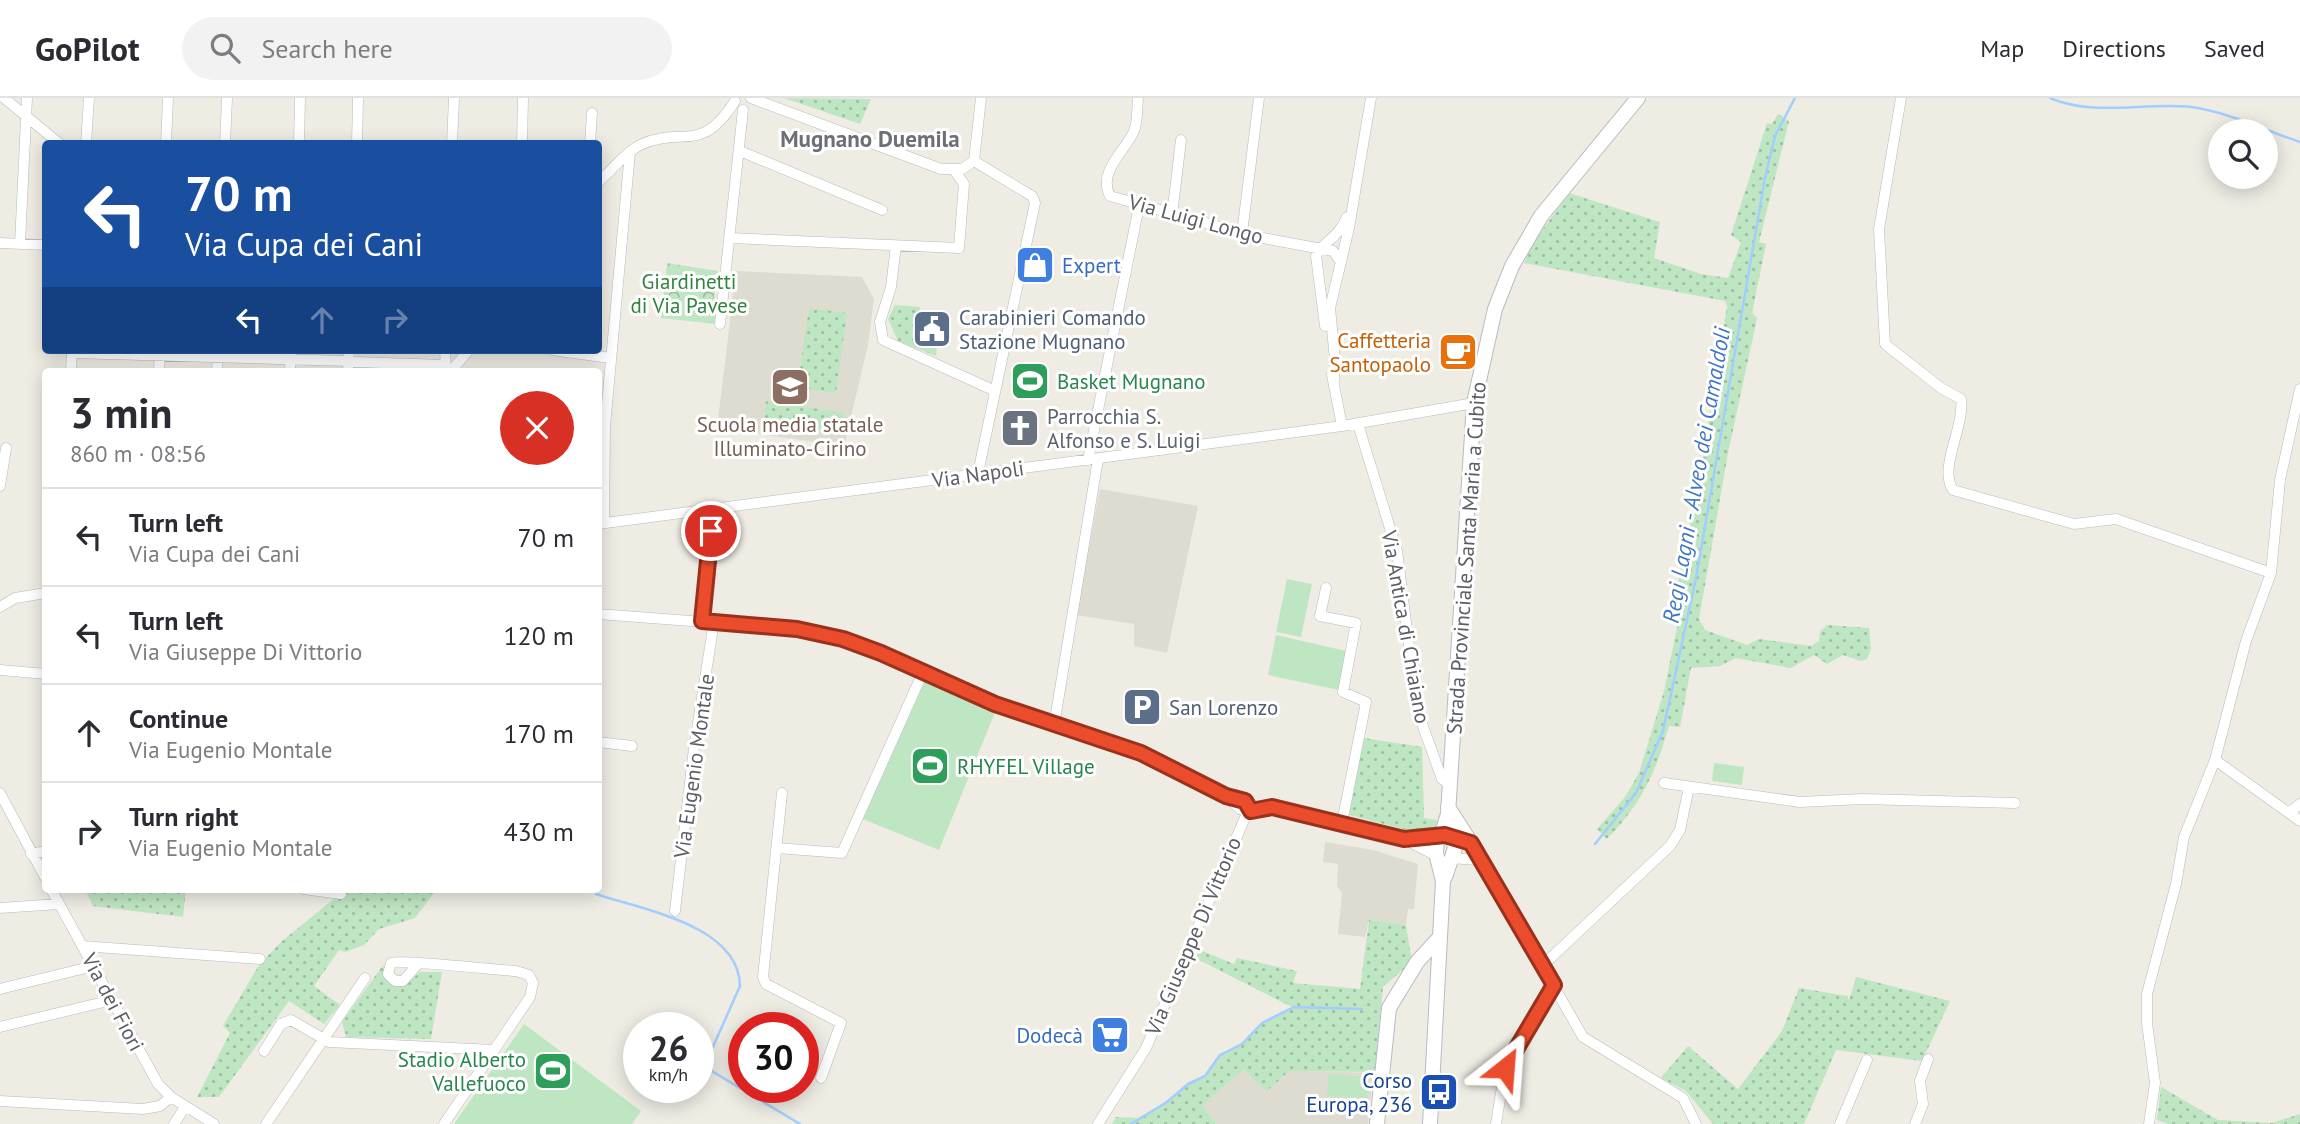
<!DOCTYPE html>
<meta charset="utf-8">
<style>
:root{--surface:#fff;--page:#f2f2f3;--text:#2b2b33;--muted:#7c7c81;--line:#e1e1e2}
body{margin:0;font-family:"PT Sans",sans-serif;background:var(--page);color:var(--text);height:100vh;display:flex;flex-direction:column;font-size:26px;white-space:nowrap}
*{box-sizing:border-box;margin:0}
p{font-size:23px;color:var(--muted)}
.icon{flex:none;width:38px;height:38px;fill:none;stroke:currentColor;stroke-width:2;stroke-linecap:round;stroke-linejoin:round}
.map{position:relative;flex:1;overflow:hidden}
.drawer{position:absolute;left:42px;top:270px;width:560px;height:525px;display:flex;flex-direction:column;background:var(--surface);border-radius:7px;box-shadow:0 4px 18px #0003}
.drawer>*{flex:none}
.guide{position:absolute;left:42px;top:42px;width:560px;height:214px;border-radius:7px;box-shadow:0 4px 18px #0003;background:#1a4fa0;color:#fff;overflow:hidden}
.controls{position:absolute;left:2208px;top:21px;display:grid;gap:14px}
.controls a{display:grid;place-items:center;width:70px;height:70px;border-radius:50%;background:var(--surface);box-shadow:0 4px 18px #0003;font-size:35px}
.speed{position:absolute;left:623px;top:914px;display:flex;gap:14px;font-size:35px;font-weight:700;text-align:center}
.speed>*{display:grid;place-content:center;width:91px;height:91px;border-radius:50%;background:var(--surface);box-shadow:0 4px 18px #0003;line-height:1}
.speed small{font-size:18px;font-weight:400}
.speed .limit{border:10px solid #d22;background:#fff;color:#111}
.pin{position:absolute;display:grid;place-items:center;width:60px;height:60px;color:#fff;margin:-30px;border:4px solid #fff;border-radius:50%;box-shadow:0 2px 7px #0007}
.me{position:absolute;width:77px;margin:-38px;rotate:28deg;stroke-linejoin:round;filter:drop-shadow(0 0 5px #0008)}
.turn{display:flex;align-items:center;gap:24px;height:147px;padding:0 28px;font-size:32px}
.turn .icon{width:91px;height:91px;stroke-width:2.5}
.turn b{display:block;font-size:49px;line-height:60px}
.lanes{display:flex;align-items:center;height:66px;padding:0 28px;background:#0003;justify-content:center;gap:35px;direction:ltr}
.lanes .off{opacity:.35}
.round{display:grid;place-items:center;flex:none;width:74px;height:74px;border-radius:37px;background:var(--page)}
.head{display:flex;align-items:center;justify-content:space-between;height:119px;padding:0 28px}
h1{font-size:42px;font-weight:700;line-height:52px}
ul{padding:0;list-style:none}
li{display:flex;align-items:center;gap:21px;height:98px;padding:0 28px;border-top:2px solid var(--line)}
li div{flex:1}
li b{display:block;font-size:26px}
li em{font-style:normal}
header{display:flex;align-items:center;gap:42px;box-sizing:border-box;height:98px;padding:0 35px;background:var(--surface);border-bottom:2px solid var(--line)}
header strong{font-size:33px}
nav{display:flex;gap:38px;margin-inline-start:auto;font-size:24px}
.search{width:490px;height:63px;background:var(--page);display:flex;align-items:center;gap:18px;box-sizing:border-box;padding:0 24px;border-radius:38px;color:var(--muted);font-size:26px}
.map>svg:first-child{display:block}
.education{fill:#dedcd1}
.grass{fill:url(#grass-dots)}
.park{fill:url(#park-crowns)}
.pitch{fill:#bfe6c2}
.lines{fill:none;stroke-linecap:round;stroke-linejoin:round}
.stream{stroke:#a1ceff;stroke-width:2.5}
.minor-casing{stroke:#b8babf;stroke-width:11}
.secondary-casing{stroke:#b8bbc1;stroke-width:16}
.minor{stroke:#fff;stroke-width:10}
.secondary{stroke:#fff;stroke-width:14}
.route-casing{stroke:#99311d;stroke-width:18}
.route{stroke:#eb4c2c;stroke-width:12}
.labels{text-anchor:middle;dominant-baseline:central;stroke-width:6;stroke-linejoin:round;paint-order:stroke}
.street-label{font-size:21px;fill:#5b5e64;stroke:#fff}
.shop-label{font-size:21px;fill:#366cbe;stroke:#fff;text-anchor:start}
.park-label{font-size:21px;fill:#33833f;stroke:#fff}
.service-label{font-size:21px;fill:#4e5e75;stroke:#fff;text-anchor:start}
.food-label{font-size:21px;fill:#c56008;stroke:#fff;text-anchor:end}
.leisure-label{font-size:21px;fill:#27864d;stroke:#fff;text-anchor:start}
.worship-label{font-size:21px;fill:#5b616d;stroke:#fff;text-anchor:start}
.education-label{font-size:21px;fill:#785e54;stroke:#fff}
.transit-label{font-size:21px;fill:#164399;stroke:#fff;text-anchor:end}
.neighbourhood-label{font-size:23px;font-weight:bold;fill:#6c7076;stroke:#fff}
.water-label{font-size:23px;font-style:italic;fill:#4276c4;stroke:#fff}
</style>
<header>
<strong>GoPilot</strong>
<div class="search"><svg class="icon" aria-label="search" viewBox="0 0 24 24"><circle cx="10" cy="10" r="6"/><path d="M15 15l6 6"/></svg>Search here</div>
<nav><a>Map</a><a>Directions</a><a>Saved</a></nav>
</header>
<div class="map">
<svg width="2300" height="1026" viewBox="0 0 2300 1026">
<defs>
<pattern id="grass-dots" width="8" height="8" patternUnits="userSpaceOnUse" patternTransform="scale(1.75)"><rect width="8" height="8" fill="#bfe6c2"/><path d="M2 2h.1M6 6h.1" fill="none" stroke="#9ebea1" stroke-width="1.8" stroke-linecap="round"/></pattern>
<pattern id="park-crowns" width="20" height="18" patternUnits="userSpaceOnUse" patternTransform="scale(1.75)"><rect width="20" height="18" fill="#bfe6c2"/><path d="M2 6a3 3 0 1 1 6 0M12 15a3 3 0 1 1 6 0" fill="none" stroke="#9ebea1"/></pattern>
</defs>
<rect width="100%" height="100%" fill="#eeece3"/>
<path class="education" d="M736 173 862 179 874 201 868 247 844 348 717 330Z
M1100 391 1198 408 1167 555 1134 548V526L1076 517Z
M1325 744 1373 752 1418 766 1414 811H1408L1406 827 1369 822 1365 839 1338 836 1342 795 1337 788 1338 766 1323 764Z
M1244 971 1373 975 1368 1026H1217L1202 1008Z"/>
<path class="grass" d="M784 0 871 1 860 26Z
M1778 16 1789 23 1759 144 1766 146 1752 215 1757 220 1728 355 1699 521 1705 532 1747 547 1759 541 1811 548 1819 543 1820 534 1827 527 1869 530 1871 551 1867 561 1861 563 1843 557 1827 566 1814 557 1791 570 1736 560 1720 568 1691 570 1680 629 1669 628C1655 676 1642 705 1607 741L1597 731 1625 699 1639 675 1664 593 1680 514 1678 484 1698 389 1727 208 1725 203 1524 165 1533 145 1569 95 1660 124 1654 160 1701 176 1728 180 1741 144 1731 137 1767 25 1772 26Z
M895 207 920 209 917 247 937 248 936 258 898 243 888 221Z
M809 210 847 215 836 295 797 290Z
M766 303 845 315 842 331 831 333 764 322Z
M1364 640 1422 649 1424 720 1437 722 1436 736 1418 735 1349 717Z
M85 791H186L183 819 93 808Z
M346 791H437L415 820 379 831 364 847 345 854 339 852 314 888 340 907 324 926 289 903 219 999H197L230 935 223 928 259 867 281 844Z
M1369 822 1406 827 1412 864 1383 889 1375 974 1289 973 1266 994 1244 971 1202 1008 1217 1026H1112L1116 1019 1138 1020 1167 1004 1188 986 1205 978 1218 958 1242 946 1262 925 1294 910 1195 860 1200 852 1234 866 1237 860 1297 873 1293 885 1360 891Z
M383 867 386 882C401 891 409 885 420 874H442L431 941 346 939 342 924Z
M1856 879 1950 903 1922 963 1836 952 1804 1026H1713L1686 993 1661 980 1688 948 1738 991 1782 933 1799 890 1848 898 1849 902Z
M2161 989 2218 1022 2272 1025 2300 1016V1026H2168L2157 1022Z"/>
<path class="park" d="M667 165 718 173 714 199 719 207 717 226 661 220Z"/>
<path class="pitch" d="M1287 481 1312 486 1301 539 1276 534Z
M1276 537 1346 553 1339 592 1268 577Z
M926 581 996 612 939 752 863 721Z
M1714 665 1744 669 1742 687 1712 683Z
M524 926 641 1013 632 1026H454Z
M1328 976 1369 979 1368 1000 1327 998Z"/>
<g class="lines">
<path class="stream" d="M2050 0C2095 19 2144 4 2191 9 2225 13 2267 33 2300 44
M1595 746 1636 695 1663 633 1696 480 1765 80 1775 38 1795 0
M596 796C643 812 739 827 740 888L708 960 710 972 800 1026
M1131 1026 1167 1004 1188 986 1205 978 1220 957 1242 946 1262 925 1294 909 1362 911"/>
<g class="minor-casing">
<path id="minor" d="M4 0 60 46
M751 0 941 71H962L974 63
M1138 0C1137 11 1138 23 1134 33 1126 52 1097 74 1110 98L1252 138 1333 153 1340 163
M1901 0 1879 131 1885 246 1941 290 1961 301C1965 329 1938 370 1953 392L2074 426 2116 421 2271 475
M86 46 89 0
M166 46 168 0
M225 46 227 0
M299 46 300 0
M357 46 358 0
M452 46 454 0
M522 46 523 0
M590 46 592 15
M740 53 882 112
M974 63 1032 98 1035 105 978 375
M974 63 981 0
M598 84C613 72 624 55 640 47 684 27 700 58 735 3
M1172 117 1181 42
M1242 135 1259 0
M730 140 959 150 964 86 954 72
M0 145 46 147
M20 146 27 0
M896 148 891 189 880 224 883 242 993 292
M720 226 743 12
M1325 228 1316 158C1322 144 1338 141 1347 119
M445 252 446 272
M552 252 610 260
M72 255 348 263
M354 264 445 267
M71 273 72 252
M159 273 160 253
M217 273 218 253
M290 273 291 252
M348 273 349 252
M451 273 469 252
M1332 277 1342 328
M1334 283 1335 262 1330 210 1349 130 1371 0
M1358 326 1397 453 1417 612 1442 681 1450 687
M1088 362 1139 108
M0 388 6 350
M604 425 605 328 630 54
M598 426 1342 328 1474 305
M1326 490 1320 518 1356 525 1343 594 1366 604 1342 725
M0 509 15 500 46 495
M598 516 797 531 843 541 881 555 995 606 1141 655 1226 698 1240 711 1251 713
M702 523 714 410
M0 572 46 576
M1054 628 1098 361
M598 644 632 648
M2215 662 2300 723
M1664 685 1800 704 1862 701 2015 705
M0 695 46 781
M782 695 763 879 766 886 841 925 821 980
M1227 698 1245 703 1251 713
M2290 714 2300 706
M1405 741 1439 739
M1465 742 1471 745 1583 939 1683 1000 1696 1026
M777 750 842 755 923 574
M31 756 46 753
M1450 760 1479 762
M51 791 158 986 171 999 214 1026
M303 791 341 796
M0 810 59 806
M675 813 694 650 714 524
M82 848 260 861
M418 866 403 883H395L388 876 391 865C398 861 498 872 516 873L529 877 533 885 530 899 444 1026
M1542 868 1670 748 1680 732 1689 689
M0 891 94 868
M0 929 112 902
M264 953 281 926 291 922 329 944 494 952
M0 1003 143 1011 160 1008 171 999
M174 1026 185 1009
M266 1026 365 880
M1098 1026 1146 950 1247 715 1264 710 1289 713 1404 741 1437 758
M1496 1026 1505 970 1554 887
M1840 1026 1867 962
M1915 1026 1923 1006 1920 983 1928 961
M2149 1026 2155 985 2147 925V896L2176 786 2184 739 2215 662 2246 543 2271 475 2280 382 2300 291"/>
</g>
<g class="secondary-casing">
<path id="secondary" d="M1448 709 1471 745
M1441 738 1448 716 1474 305 1495 211 1512 168 1541 118 1638 0
M1445 779 1455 750 1451 732
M1377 1026 1389 910 1417 864 1440 839
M1430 1026 1443 783 1436 755 1437 742 1441 738 1452 739"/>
</g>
<use href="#minor" class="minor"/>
<use href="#secondary" class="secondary"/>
</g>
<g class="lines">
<g class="route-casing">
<path id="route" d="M711 433 702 523 797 531 843 541 881 555 995 606 1141 655 1226 698 1245 703 1251 713 1272 709 1404 741 1445 737 1471 745 1554 887 1505 970"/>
</g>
<use href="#route" class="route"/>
</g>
<defs>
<g id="shop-square" transform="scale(2.0125)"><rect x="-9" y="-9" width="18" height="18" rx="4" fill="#3f7fe0" stroke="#fff"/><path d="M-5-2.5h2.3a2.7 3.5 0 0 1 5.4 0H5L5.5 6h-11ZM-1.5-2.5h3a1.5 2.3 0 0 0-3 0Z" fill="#fff"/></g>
<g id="civic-square" transform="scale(2.0125)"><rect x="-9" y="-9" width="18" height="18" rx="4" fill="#5c6f8a" stroke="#fff"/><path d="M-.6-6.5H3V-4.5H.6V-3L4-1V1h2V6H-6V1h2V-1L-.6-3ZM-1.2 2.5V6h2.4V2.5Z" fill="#fff"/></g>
<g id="cafe-square" transform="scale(2.0125)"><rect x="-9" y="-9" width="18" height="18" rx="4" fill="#e8710a" stroke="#fff"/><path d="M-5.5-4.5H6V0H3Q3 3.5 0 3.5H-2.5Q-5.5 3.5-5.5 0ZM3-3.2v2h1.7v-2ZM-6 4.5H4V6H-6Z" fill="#fff"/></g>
<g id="stadium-square" transform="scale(2.0125)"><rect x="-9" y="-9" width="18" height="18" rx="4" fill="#2e9e5b" stroke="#fff"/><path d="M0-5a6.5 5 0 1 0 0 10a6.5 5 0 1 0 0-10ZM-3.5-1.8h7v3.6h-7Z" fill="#fff"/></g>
<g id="school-square" transform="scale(2.0125)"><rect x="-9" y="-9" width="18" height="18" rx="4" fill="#8d6e63" stroke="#fff"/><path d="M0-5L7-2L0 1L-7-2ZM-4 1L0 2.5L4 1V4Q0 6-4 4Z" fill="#fff"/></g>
<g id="church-square" transform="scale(2.0125)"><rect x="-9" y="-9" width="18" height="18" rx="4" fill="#6b7280" stroke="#fff"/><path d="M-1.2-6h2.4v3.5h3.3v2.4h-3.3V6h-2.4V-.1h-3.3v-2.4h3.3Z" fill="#fff"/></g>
<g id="parking-square" transform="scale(2.0125)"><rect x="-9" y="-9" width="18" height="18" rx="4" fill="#5c6f8a" stroke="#fff"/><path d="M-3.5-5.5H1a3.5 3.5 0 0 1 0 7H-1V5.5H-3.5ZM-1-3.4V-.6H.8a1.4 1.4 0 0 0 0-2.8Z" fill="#fff"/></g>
<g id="supermarket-square" transform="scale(2.0125)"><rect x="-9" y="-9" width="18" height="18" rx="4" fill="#3f7fe0" stroke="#fff"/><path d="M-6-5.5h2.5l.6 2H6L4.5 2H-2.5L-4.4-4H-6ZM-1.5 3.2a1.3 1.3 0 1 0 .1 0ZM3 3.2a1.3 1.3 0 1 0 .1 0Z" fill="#fff"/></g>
<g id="bus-square" transform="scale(2.0125)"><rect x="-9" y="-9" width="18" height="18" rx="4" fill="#1a4fb4" stroke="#fff"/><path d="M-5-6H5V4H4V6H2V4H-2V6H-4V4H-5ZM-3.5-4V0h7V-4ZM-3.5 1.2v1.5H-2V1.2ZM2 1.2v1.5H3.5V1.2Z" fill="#fff"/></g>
</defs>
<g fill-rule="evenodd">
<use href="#shop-square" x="1035" y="167"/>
<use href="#civic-square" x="932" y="231"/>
<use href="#cafe-square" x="1458" y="254"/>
<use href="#stadium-square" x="1030" y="283"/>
<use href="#school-square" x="790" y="289"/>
<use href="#church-square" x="1020" y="330"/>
<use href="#parking-square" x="1142" y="609"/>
<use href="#stadium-square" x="930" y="668"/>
<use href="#supermarket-square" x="1110" y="937"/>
<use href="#stadium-square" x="553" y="973"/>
<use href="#bus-square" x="1439" y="994"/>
</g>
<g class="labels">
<g class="street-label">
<text transform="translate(1196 121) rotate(15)">Via Luigi Longo</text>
<text transform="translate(978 376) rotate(-8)">Via Napoli</text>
<text transform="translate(1466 460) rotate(-86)">Strada Provinciale Santa Maria a Cubito</text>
<text transform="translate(1406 529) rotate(80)">Via Antica di Chiaiano</text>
<text transform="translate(694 668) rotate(-82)">Via Eugenio Montale</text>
<text transform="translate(1193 838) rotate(-67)">Via Giuseppe Di Vittorio</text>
<text transform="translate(113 904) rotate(62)">Via dei Fiori</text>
</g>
<g class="shop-label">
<text x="1062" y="167">Expert</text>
<text x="1083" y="937" text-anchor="end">Dodecà</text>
</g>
<g class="park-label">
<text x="689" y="183">Giardinetti<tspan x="689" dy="24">di Via Pavese</tspan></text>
</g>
<g class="service-label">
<text x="959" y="219">Carabinieri Comando<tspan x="959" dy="24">Stazione Mugnano</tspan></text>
<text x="1169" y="609">San Lorenzo</text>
</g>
<g class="food-label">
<text x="1431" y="242">Caffetteria<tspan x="1431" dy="24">Santopaolo</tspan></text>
</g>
<g class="leisure-label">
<text x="1057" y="283">Basket Mugnano</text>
<text x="957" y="668">RHYFEL Village</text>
<text x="526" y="961" text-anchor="end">Stadio Alberto<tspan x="526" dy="24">Vallefuoco</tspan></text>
</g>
<g class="worship-label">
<text x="1047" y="318">Parrocchia S.<tspan x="1047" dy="24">Alfonso e S. Luigi</tspan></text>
</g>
<g class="education-label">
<text x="790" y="326">Scuola media statale<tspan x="790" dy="24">Illuminato-Cirino</tspan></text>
</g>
<g class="transit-label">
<text x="1412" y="982">Corso<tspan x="1412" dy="24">Europa, 236</tspan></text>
</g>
<g class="neighbourhood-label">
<text x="870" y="40">Mugnano Duemila</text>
</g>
<g class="water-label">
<text transform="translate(1696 377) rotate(-80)">Regi Lagni - Alveo dei Camaldoli</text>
</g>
</g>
</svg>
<div class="controls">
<a><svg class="icon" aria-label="search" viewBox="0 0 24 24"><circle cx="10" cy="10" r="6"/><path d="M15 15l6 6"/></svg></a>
</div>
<div class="speed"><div>26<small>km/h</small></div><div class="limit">30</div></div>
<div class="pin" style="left:711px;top:433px;background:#d93025"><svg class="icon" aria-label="arrive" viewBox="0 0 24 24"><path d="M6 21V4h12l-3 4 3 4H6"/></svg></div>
<svg class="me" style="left:1505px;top:970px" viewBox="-20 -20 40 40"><path d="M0-17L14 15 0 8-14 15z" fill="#eb4c2c" stroke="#fff" stroke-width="4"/></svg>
<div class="guide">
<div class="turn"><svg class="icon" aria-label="left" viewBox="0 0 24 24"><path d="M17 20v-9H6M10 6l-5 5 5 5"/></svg><div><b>70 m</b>Via Cupa dei Cani</div></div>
<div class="lanes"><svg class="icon" aria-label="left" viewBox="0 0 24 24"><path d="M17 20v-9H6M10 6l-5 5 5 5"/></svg><svg class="icon off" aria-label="ahead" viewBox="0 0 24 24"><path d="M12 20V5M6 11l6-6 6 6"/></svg><svg class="icon off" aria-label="right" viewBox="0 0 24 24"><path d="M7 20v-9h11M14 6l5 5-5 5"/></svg></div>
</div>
<section class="drawer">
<div class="head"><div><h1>3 min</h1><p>860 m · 08:56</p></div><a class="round" style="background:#d93025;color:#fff"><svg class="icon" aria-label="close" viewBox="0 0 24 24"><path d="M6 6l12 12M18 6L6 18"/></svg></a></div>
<ul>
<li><svg class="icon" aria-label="left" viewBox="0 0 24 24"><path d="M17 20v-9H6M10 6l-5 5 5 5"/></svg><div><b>Turn left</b><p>Via Cupa dei Cani</p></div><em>70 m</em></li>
<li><svg class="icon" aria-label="left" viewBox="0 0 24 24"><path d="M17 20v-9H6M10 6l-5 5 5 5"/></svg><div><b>Turn left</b><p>Via Giuseppe Di Vittorio</p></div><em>120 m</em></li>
<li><svg class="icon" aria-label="ahead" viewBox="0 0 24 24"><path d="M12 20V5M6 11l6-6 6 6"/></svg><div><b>Continue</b><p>Via Eugenio Montale</p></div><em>170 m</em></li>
<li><svg class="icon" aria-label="right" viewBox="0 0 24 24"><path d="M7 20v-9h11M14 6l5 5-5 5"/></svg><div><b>Turn right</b><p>Via Eugenio Montale</p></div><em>430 m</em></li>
</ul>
</section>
</div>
